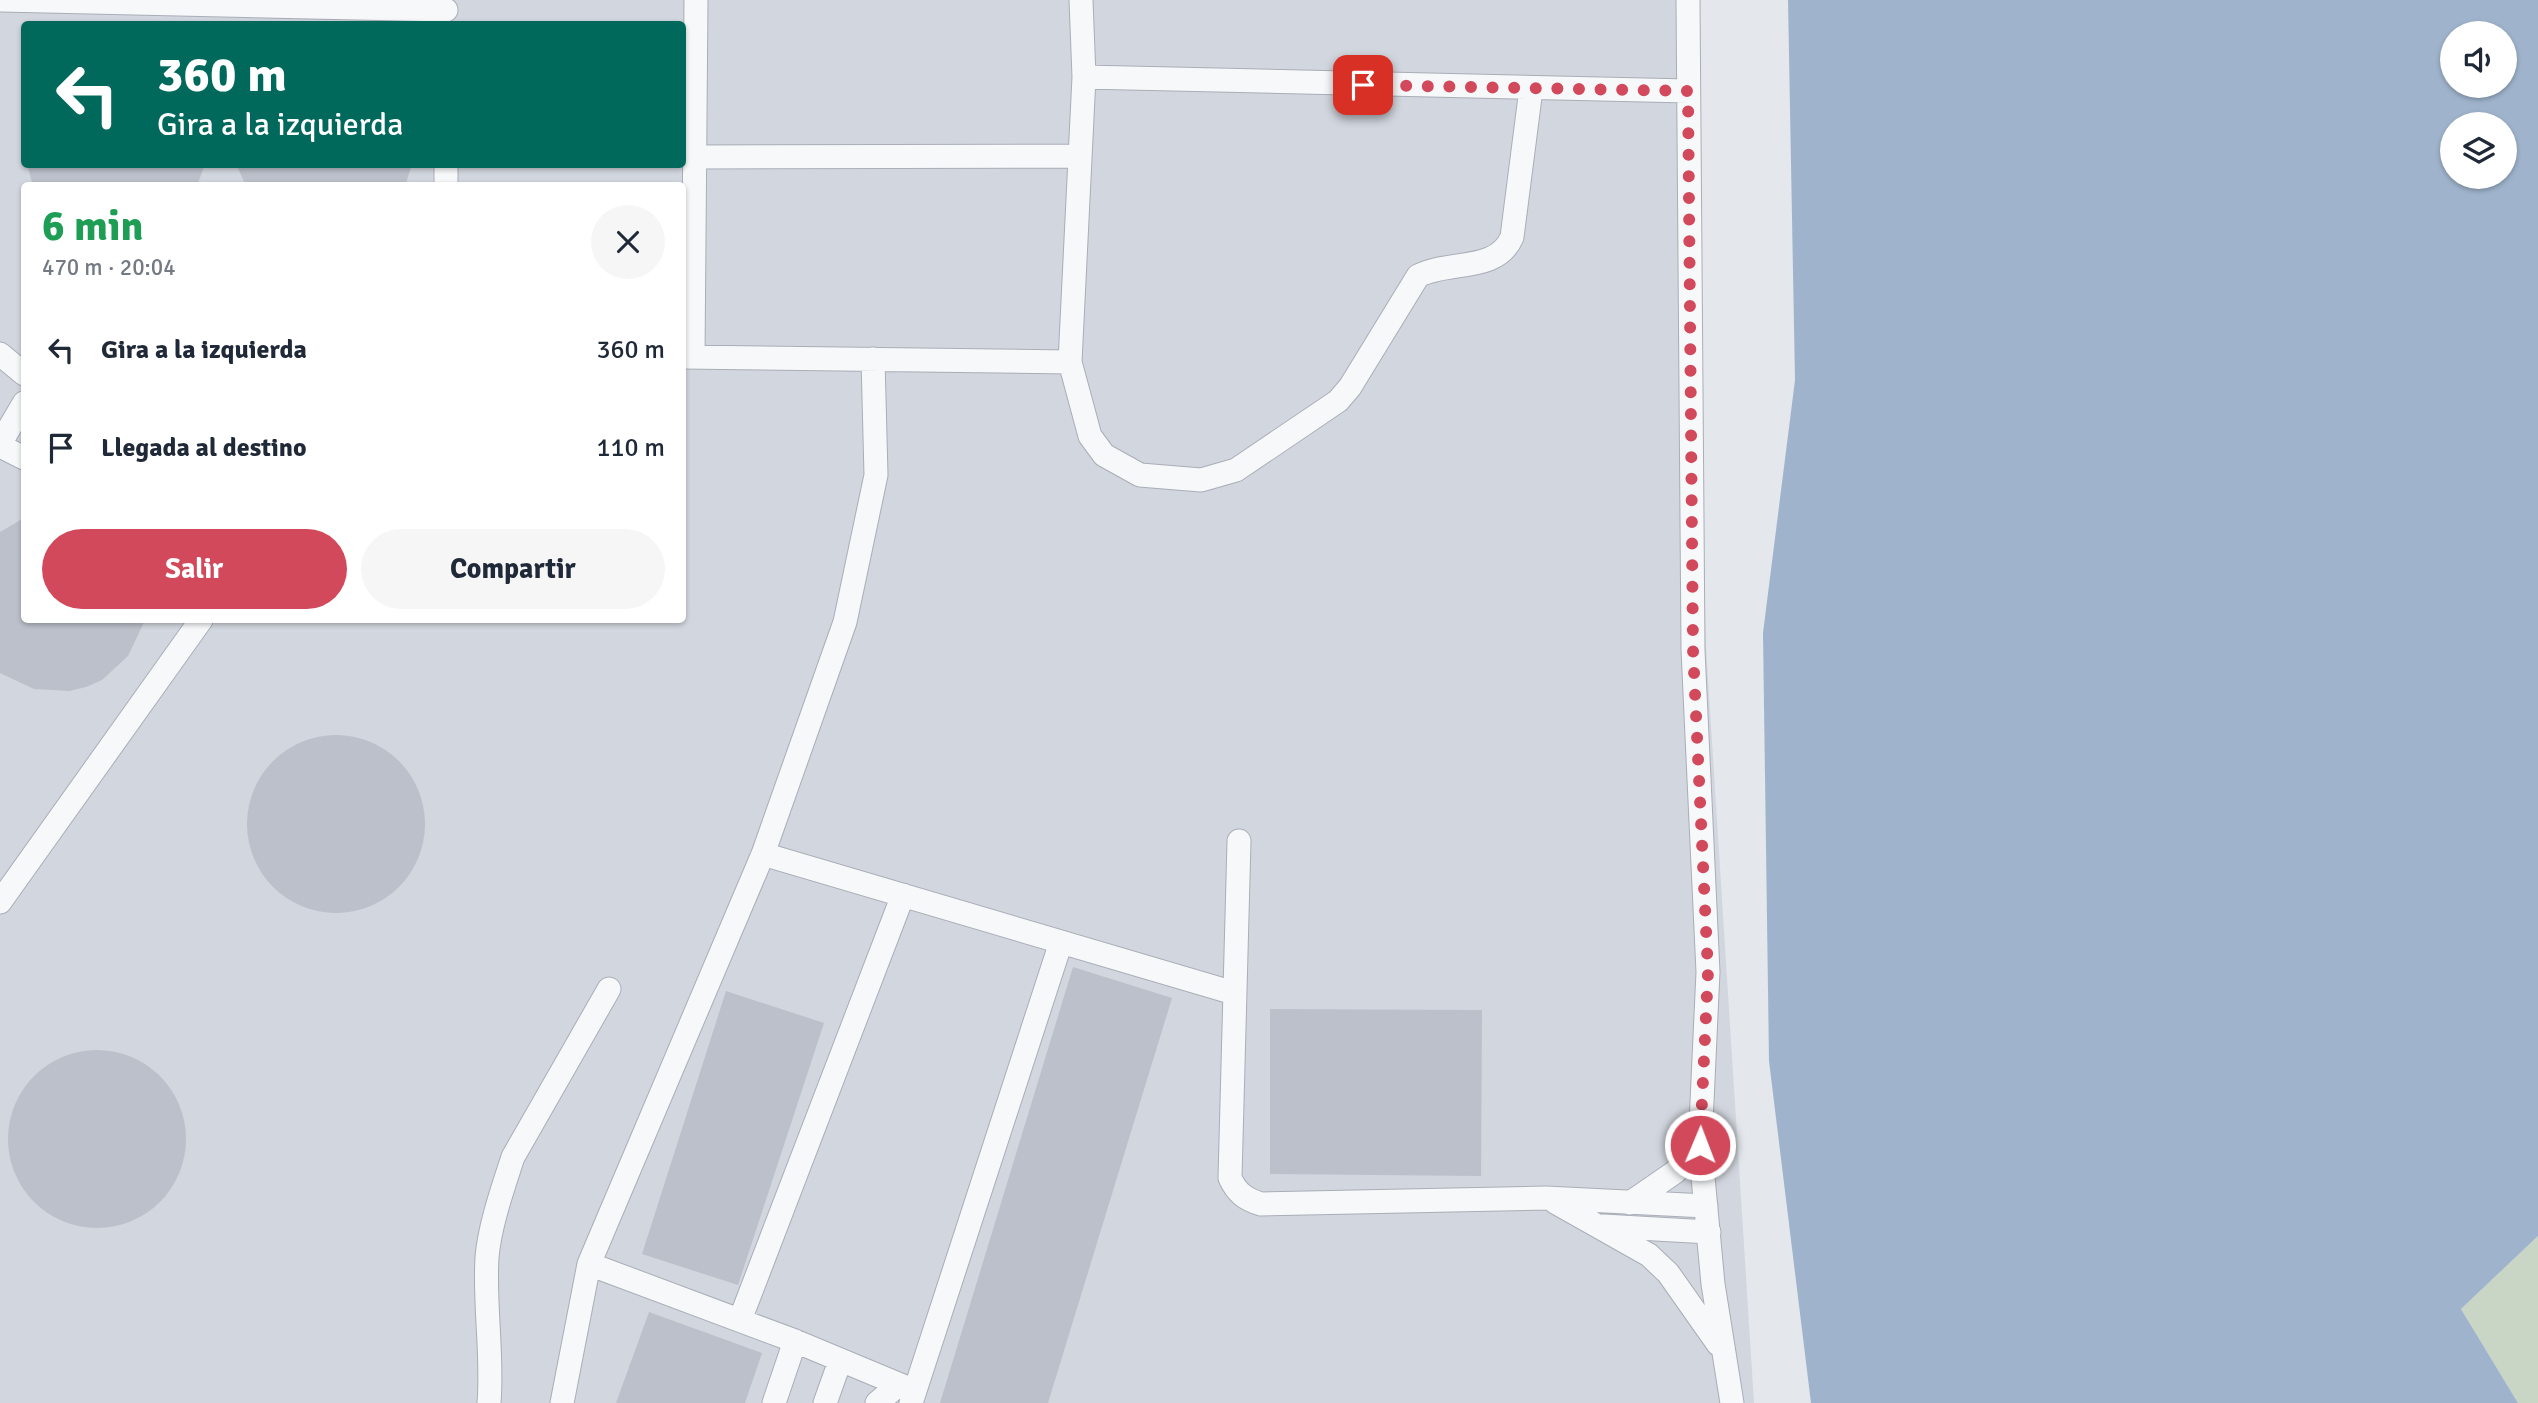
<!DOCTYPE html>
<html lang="es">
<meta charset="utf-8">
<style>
:root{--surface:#fff;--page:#f6f6f7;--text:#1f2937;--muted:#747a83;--accent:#d1495b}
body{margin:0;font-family:Signika,sans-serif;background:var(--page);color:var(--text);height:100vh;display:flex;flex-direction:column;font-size:26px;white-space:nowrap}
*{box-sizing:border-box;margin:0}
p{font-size:23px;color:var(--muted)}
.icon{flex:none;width:38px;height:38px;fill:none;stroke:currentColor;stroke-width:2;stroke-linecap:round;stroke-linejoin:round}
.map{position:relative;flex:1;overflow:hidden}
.drawer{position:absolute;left:21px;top:182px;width:665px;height:441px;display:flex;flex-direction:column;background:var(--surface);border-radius:7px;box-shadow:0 2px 5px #0004}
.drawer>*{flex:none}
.banner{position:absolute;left:21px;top:21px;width:665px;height:147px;border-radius:7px;box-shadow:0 2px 5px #0004;background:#00695c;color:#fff;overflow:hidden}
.buttons{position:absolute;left:2440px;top:21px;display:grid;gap:14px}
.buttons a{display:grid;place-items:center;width:77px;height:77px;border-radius:50%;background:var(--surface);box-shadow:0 2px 5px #0004;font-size:35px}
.pin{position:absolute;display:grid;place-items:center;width:60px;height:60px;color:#fff;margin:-30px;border-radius:14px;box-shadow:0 4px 10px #0006}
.me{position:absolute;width:77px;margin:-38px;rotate:1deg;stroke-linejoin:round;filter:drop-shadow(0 0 5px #0008)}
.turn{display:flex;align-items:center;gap:24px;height:147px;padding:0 21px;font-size:32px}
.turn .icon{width:91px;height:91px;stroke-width:2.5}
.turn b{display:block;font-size:49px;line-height:60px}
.round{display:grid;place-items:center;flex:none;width:74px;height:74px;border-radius:37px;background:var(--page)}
.head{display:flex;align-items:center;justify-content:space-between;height:119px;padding:0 21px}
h1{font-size:42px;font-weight:800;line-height:52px;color:#1e9e55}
.primary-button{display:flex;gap:14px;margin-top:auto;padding:14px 21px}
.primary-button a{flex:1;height:80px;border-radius:42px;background:var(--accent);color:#fff;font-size:28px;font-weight:800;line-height:80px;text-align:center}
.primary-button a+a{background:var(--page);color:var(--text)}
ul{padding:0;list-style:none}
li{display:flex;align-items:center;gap:21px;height:98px;padding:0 21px}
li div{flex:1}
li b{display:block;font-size:26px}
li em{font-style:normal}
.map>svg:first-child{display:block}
.built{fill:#d2d6de;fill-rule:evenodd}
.green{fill:#c9d6c5}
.water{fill:#9fb4cc;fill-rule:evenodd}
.building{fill:#bbc0ca}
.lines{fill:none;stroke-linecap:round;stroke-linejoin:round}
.minor-casing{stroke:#a9aeb7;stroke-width:25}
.minor{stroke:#f7f8fa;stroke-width:23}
.route{stroke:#d1495b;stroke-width:12;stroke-dasharray:0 21.6}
</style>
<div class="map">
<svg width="2538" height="1403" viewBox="0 0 2538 1403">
<rect width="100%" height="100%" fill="#e4e7ec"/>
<path class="built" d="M0 0H1690L1706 647 1754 1403H0ZM24 24H682V164H24ZM24 186H682V620H24Z"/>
<path class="green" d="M2538 1236V1403H2518L2461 1309Z"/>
<path class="water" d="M1788 0H2538V1236L2461 1309 2518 1403H1811L1769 1061 1763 633 1795 380ZM2452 33H2504V86H2452ZM2452 124H2504V177H2452Z"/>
<path class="building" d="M27 164H205L197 186H33Z
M236 164H412L405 186H246Z
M24 518V620H145L128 656 102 680 86 687 69 691 34 689 0 673V532Z
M247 824a89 89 0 1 1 178 0a89 89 0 1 1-178 0Z
M1073 967 1172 998 1048 1403H940Z
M726 991 824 1023 738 1285 642 1254Z
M1270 1009 1482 1010 1481 1176 1270 1174Z
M8 1139a89 89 0 1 1 178 0a89 89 0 1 1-178 0Z
M649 1312 762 1353 745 1403H616Z"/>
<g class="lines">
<g class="minor-casing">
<path id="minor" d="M1 0 446 10
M1081 0 1084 77 1070 362 1090 436 1104 455 1140 475 1201 480 1236 470 1338 401 1350 387 1418 276C1448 260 1497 273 1512 237L1531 89
M1688 0 1693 650 1708 972 1700 1145 1713 1284 1732 1403
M1084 77 1688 91
M695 157 1080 156
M446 164V186
M0 354 24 374
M682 357 1070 362
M693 357 696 0
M0 444 24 403
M0 446 24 458
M1239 841 1230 1178C1237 1193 1245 1199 1261 1204L1546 1198 1706 1206
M763 854 1234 993
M0 902 201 620
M1555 1202 1649 1255 1668 1273 1718 1344
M1630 1203 1675 1172 1700 1145
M1603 1226 1709 1232
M589 1264 795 1341 915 1391
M740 1320 903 895
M489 1403C493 1354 484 1306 487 1257 490 1224 503 1188 513 1157L609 989
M562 1403 589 1264 763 854 845 622 876 475 873 359
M774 1403 795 1341
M825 1403 840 1361
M877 1403 897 1386
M911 1403 1061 942"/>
</g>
<use href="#minor" class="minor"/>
</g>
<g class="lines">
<path class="route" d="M1363 85 1688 91 1693 650 1708 972 1700 1145"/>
</g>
</svg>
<div class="buttons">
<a><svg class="icon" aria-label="sound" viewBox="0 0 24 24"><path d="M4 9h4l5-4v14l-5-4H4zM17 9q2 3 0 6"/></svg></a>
<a><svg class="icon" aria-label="layers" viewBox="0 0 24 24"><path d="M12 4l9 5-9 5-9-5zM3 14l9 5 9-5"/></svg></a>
</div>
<div class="pin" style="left:1363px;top:85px;background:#d93025"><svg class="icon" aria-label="arrive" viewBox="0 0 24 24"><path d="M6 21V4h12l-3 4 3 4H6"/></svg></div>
<svg class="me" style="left:1700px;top:1145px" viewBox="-20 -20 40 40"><circle r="17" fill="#d1495b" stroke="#fff" stroke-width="3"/><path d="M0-11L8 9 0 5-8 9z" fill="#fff"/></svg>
<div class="banner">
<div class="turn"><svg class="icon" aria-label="left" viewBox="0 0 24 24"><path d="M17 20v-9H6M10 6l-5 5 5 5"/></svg><div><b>360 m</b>Gira a la izquierda</div></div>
</div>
<section class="drawer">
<div class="head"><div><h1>6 min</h1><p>470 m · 20:04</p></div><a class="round"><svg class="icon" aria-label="close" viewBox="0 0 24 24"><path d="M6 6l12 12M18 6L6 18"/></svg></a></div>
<ul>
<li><svg class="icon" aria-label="left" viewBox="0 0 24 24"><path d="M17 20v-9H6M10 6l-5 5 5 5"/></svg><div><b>Gira a la izquierda</b></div><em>360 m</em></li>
<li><svg class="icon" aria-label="arrive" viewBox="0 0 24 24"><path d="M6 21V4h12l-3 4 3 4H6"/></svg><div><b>Llegada al destino</b></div><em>110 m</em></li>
</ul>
<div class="primary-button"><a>Salir</a><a>Compartir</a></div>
</section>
</div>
